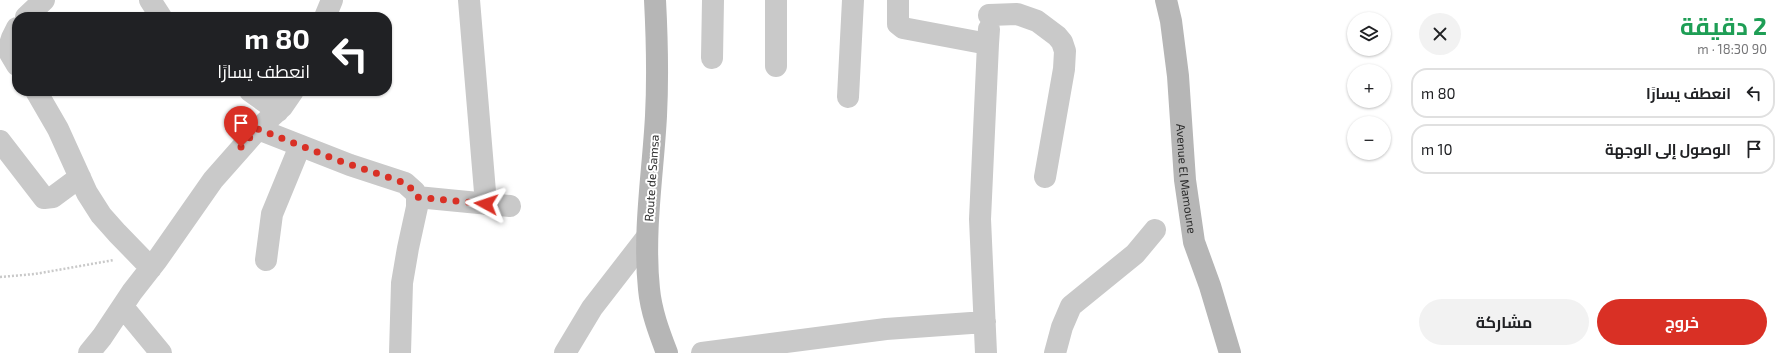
<!DOCTYPE html>
<html lang="ar">
<meta charset="utf-8">
<style>
:root{--surface:#fff;--page:#f2f2f2;--text:#202124;--muted:#757577;--line:#e0e0e0;--accent:#d93025}
body{margin:0;font-family:"Exo 2",Cairo,sans-serif;background:var(--page);color:var(--text);direction:rtl;height:100vh;display:flex;flex-direction:column;font-size:15px;white-space:nowrap}
*{box-sizing:border-box;margin:0}
p{font-size:13px;color:var(--muted)}
.icon{flex:none;width:22px;height:22px;fill:none;stroke:currentColor;stroke-width:2;stroke-linecap:round;stroke-linejoin:round}
.map{position:relative;flex:1;overflow:hidden;direction:ltr}
.details{display:flex;flex-direction:column;background:var(--surface);width:380px}
.details>*{flex:none}
.banner{position:absolute;left:12px;top:12px;width:380px;height:84px;border-radius:16px;box-shadow:0 1px 3px #0004;direction:rtl;background:#202124;color:#fff;overflow:hidden}
.buttons{position:absolute;left:1347px;top:12px;display:grid;gap:8px}
.buttons a{display:grid;place-items:center;width:44px;height:44px;border-radius:50%;background:var(--surface);box-shadow:0 1px 3px #0004;font-size:20px}
.pin{position:absolute;display:grid;place-items:center;width:34px;height:34px;color:#fff;margin:-41px -17px;border-radius:50% 50% 50% 0;rotate:-45deg;box-shadow:0 0 4px #0007}
.pin .icon{rotate:45deg}
.me{position:absolute;width:44px;margin:-22px;rotate:275deg;stroke-linejoin:round;filter:drop-shadow(0 0 3px #0008)}
.turn{display:flex;align-items:center;gap:14px;height:84px;padding:0 16px;font-size:18px}
.turn .icon{width:52px;height:52px;stroke-width:2.5}
.turn b{display:block;font-size:28px;line-height:34px}
.round{display:grid;place-items:center;flex:none;width:42px;height:42px;border-radius:21px;background:var(--page)}
.overview{display:flex;align-items:center;justify-content:space-between;height:68px;padding:0 16px}
h1{font-size:24px;font-weight:700;line-height:30px;color:#1e9e55}
.cta{display:flex;gap:8px;margin-top:auto;padding:8px 16px}
.cta a{flex:1;height:46px;border-radius:24px;background:var(--accent);color:#fff;font-size:16px;font-weight:700;line-height:46px;text-align:center}
.cta a+a{background:var(--page);color:var(--text)}
ul{padding:0;list-style:none}
li{display:flex;align-items:center;gap:12px;height:50px;margin:0 8px 6px;padding:0 8px;border:2px solid var(--line);border-radius:16px}
li div{flex:1}
li b{display:block;font-size:15px}
li em{font-style:normal}
main{display:flex;flex:1;min-height:0}
.map>svg:first-child{display:block}
.lines{fill:none;stroke-linecap:round;stroke-linejoin:round}
.path{stroke:#c9c9c9;stroke-width:2.5;stroke-dasharray:2 2;stroke-linecap:butt}
.street{stroke:#c9c9c9;stroke-width:22}
.secondary{stroke:#b6b6b6;stroke-width:22}
.route{stroke:#d93025;stroke-width:7;stroke-dasharray:0 12.6}
.labels{text-anchor:middle;dominant-baseline:central;stroke-width:4;stroke-linejoin:round;paint-order:stroke}
.street-label{font-size:12px;fill:#2c2c2c;stroke:#fff}
</style>
<main>
<section class="details">
<div class="overview"><div><h1>2 دقيقة</h1><p>90 m · 18:30</p></div><a class="round"><svg class="icon" aria-label="close" viewBox="0 0 24 24"><path d="M6 6l12 12M18 6L6 18"/></svg></a></div>
<ul>
<li><svg class="icon" aria-label="left" viewBox="0 0 24 24"><path d="M17 20v-9H6M10 6l-5 5 5 5"/></svg><div><b>انعطف يسارًا</b></div><em>80 m</em></li>
<li><svg class="icon" aria-label="arrive" viewBox="0 0 24 24"><path d="M6 21V4h12l-3 4 3 4H6"/></svg><div><b>الوصول إلى الوجهة</b></div><em>10 m</em></li>
</ul>
<div class="cta"><a>خروج</a><a>مشاركة</a></div>
</section>
<div class="map">
<svg width="1403" height="353" viewBox="0 0 1403 353">
<rect width="100%" height="100%" fill="#fff"/>
<g class="lines">
<path class="path" d="M0 277 35 274 114 260"/>
<path class="street" d="M150 0 161 17
M469 0 486 204
M898 0V24L903 28 988 44 989 29
M989 15 1017 14 1037 21 1057 36 1062 42 1065 51 1064 69 1045 177
M26 17 44 0
M325 17 332 0
M17 28 12 38 8 50 17 65
M712 58 713 0
M776 66V0
M36 91 58 129 87 193 101 215 117 233 151 268
M250 91 278 111
M848 97 853 0
M258 129 350 165 405 183 415 192 417 197V207L408 248 402 283 400 353
M0 141 44 198 53 197 80 177
M417 197 510 206
M266 260 272 214 300 146
M123 307 161 353
M89 353 102 337 132 292 157 260 213 180 258 129 282 107 293 91
M565 353 592 308 647 237
M702 353 886 329 985 322
M986 353 980 219 988 44
M1055 353 1062 327 1071 306 1135 254 1155 230"/>
<g class="secondary">
<path d="M655 0C657 38 658 77 656 116 653 173 643 231 649 289 651 311 659 332 667 353"/>
<path id="s1" d="M1166 0 1171 21 1178 76 1185 180 1194 242 1210 286 1230 353"/>
</g>
</g>
<g class="lines">
<path class="route" d="M241 147 258 129 340 161 405 183 415 192 417 197 486 204"/>
</g>
<g class="labels">
<g class="street-label">
<text transform="translate(651 178) rotate(-86)">Route de Samsa</text>
<text stroke="none"><textPath href="#s1" startOffset="180">Avenue El Mamoune</textPath></text>
</g>
</g>
</svg>
<div class="buttons">
<a><svg class="icon" aria-label="layers" viewBox="0 0 24 24"><path d="M12 4l9 5-9 5-9-5zM3 14l9 5 9-5"/></svg></a>
<a>+</a>
<a>−</a>
</div>
<div class="pin" style="left:241px;top:147px;background:#d93025"><svg class="icon" aria-label="arrive" viewBox="0 0 24 24"><path d="M6 21V4h12l-3 4 3 4H6"/></svg></div>
<svg class="me" style="left:486px;top:204px" viewBox="-20 -20 40 40"><path d="M0-17L14 15 0 8-14 15z" fill="#d93025" stroke="#fff" stroke-width="4"/></svg>
<div class="banner">
<div class="turn"><svg class="icon" aria-label="left" viewBox="0 0 24 24"><path d="M17 20v-9H6M10 6l-5 5 5 5"/></svg><div><b>80 m</b>انعطف يسارًا</div></div>
</div>
</div>
</main>
